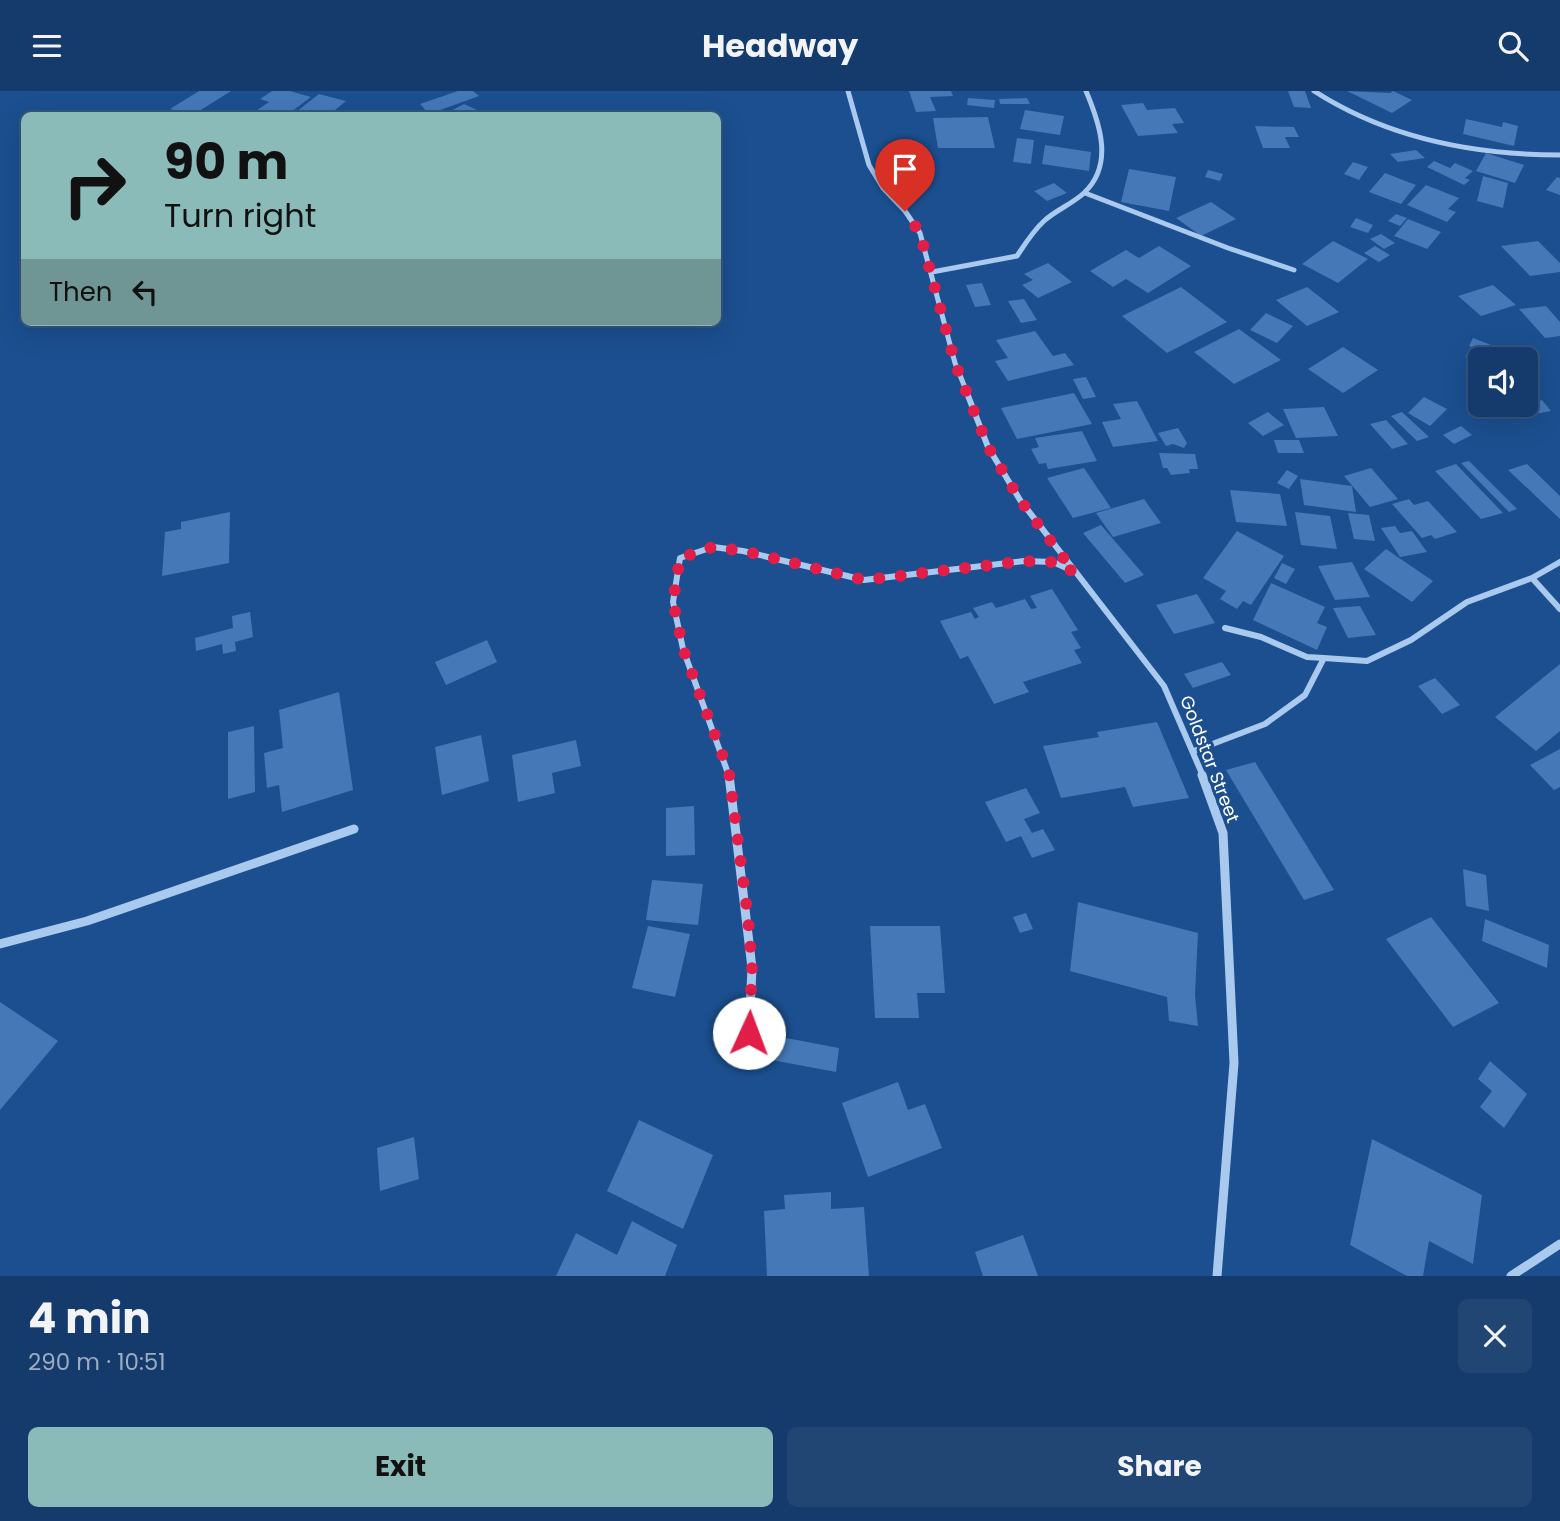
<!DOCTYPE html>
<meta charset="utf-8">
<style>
:root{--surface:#143b6b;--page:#214673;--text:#f1f3f6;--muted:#9dadc1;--line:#33557e;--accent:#8bbbb9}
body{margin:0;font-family:Poppins,sans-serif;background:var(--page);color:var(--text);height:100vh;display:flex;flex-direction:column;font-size:26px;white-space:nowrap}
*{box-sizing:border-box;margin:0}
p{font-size:23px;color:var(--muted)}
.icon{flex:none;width:38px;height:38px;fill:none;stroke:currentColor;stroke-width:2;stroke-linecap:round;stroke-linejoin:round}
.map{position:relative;height:1185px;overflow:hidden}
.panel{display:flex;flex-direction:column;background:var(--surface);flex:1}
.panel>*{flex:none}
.banner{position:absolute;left:21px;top:21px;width:700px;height:214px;border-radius:10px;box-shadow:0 7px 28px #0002,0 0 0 2px var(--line);background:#8bbbb9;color:#111;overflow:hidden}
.controls{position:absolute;left:1468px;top:256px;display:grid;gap:14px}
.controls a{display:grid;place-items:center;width:70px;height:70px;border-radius:10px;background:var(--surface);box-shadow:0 7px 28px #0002,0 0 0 2px var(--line);font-size:35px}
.pin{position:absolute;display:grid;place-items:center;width:60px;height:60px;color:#fff;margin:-72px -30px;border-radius:50% 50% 50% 0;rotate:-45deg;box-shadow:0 0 7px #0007}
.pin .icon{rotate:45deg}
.me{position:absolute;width:77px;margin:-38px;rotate:2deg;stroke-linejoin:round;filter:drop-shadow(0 0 5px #0008)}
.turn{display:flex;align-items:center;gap:24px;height:147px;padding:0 28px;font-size:32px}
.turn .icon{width:91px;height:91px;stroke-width:2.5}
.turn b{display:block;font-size:49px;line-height:60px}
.then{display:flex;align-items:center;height:66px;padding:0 28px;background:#0003;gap:14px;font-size:26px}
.round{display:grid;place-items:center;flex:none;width:74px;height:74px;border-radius:10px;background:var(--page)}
.summary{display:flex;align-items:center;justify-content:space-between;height:119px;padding:0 28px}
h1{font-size:42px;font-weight:700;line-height:52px}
.cta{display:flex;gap:14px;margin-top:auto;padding:14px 28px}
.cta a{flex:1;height:80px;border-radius:10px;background:var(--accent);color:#111;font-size:28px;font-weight:700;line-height:80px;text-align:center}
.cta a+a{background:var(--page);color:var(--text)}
header{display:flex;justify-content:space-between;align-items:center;height:91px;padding:0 28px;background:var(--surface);font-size:32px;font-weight:700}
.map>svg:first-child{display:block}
.building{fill:#4478b7}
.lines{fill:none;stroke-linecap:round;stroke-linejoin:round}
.minor-far2{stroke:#a9c9ee;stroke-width:5}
.minor-far1{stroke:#a9c9ee;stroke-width:6}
.minor{stroke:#a9c9ee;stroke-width:9}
.route{stroke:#e11d48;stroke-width:12;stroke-dasharray:0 21.6}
.labels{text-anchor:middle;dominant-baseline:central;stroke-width:6;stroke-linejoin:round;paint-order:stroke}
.street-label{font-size:18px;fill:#fff;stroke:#1b4f8f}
</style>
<header><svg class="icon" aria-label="menu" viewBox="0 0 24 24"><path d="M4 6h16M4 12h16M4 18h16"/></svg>Headway<svg class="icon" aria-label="search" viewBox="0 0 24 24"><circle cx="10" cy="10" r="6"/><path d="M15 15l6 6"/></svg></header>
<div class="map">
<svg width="1560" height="1185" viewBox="0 0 1560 1185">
<rect width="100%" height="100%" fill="#1b4f8f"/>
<path class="building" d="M199 0H231L193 24 170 18Z
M272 0H290L311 6 287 24H250L269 11 260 8Z
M458 0H473L479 5 429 23 420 13Z
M909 0H951L953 5 930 6 936 20 916 21Z
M1288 0H1305L1311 17 1294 16Z
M1347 0 1390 2 1393 0 1412 9 1392 22Z
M319 3 346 10 329 24H292Z
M968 7 995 9 994 17 967 14Z
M1027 7 1030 13H1000L999 8Z
M1143 12 1147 19 1175 17 1184 32 1172 33 1178 42 1138 45 1121 14Z
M464 13 488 24H443Z
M1025 19 1064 25 1060 44 1020 38Z
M988 26 995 57H938L933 27Z
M1466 28 1502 36 1503 31 1518 35 1514 55 1463 43Z
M1255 35 1294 36 1299 46H1285L1290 57H1263Z
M1017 47 1034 49 1031 73 1013 71Z
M1045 54 1091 61 1089 80 1042 73Z
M1416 59 1425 67 1398 71 1390 63Z
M1486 62 1524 74 1515 92 1476 80Z
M1434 70 1450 77 1455 72 1473 80 1465 87 1470 89 1464 94 1427 76Z
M1353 71 1368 76 1359 89 1344 83Z
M1129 78 1176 86 1169 120 1121 111Z
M1208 79 1223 83 1220 90 1205 86Z
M1385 82 1416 94 1401 113 1369 101Z
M1483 85 1508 92 1503 117 1477 110Z
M1557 86 1560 87V104L1546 99Z
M1054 92 1067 102 1047 110 1034 100Z
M1426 94 1459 107 1448 118 1456 121 1447 131 1407 114Z
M1211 111 1236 128 1201 145 1176 127Z
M1396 123 1407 127 1400 135 1388 130Z
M1356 127 1373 134 1368 142 1350 136Z
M1408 128 1441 141 1427 158 1394 145Z
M1381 143 1395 152 1384 158 1370 148Z
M1333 150 1368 168 1338 192 1302 173Z
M1538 150 1560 172V181L1530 185 1501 155Z
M1159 155 1191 175 1148 202 1126 188 1113 196 1090 180 1126 159 1139 167Z
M1375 155 1390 164 1379 171 1364 162Z
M1048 172 1072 191 1038 207 1022 194 1033 189 1024 183Z
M982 192 991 214 975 216 966 194Z
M1493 194 1516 214 1481 225 1458 205Z
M1181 196 1227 231 1167 262 1122 225Z
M1307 196 1339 221 1307 235 1276 209Z
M1024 208 1037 229 1021 232 1008 210Z
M1546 215 1560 231V245L1545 247 1519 218Z
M1266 222 1293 235 1277 252 1250 239Z
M1239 238 1281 269 1234 293 1194 261Z
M1035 240 1053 265 1065 262 1074 274 1008 290 995 270 1008 267 996 249Z
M1473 247 1509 261 1506 268 1469 255Z
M1343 256 1378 279 1343 302 1308 278Z
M1469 260 1488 268H1480V272L1465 266Z
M1086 286 1096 306 1083 308 1073 288Z
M1074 302 1092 333 1017 348 1001 317Z
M1424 306 1447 318 1430 335 1408 322Z
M1542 309 1551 320 1535 323 1526 313Z
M1137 310 1158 350 1113 356 1102 331 1121 328 1113 313Z
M1324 316 1338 345 1296 347 1283 318Z
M1268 321 1284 334 1263 345 1248 332Z
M1402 321 1429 346 1417 350 1391 325Z
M1386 329 1408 353 1392 358 1370 333Z
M1461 335 1472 344 1454 353 1443 344Z
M1178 337 1187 352 1184 357 1173 353 1166 355 1158 342Z
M1082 340 1097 370 1048 378 1046 372 1039 373 1031 358 1039 356 1035 347Z
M1274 349H1299L1304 362H1278Z
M1159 362 1195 363 1198 378H1189L1190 382 1171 384 1167 377H1163Z
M1469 370 1517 418 1509 421 1461 372Z
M1456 373 1503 422 1481 428 1435 380Z
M1527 373 1560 405V428L1508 379Z
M1084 377 1111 417 1073 427 1047 387Z
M1371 377 1398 408 1370 416 1344 385Z
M1287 379 1298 385 1289 398 1277 392Z
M1300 388 1352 395 1356 421 1304 414Z
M1230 399 1280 403 1287 435 1236 431Z
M1144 408 1161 432 1113 446 1096 422Z
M1409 408 1414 414 1428 410 1457 441 1435 448 1431 444 1422 447 1392 413Z
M230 421 229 472 162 485 165 441 181 438V431Z
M1295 421 1330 425 1337 458 1301 454Z
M1348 422 1369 424 1375 450 1354 448Z
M1101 434 1144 484 1125 492 1083 442Z
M1395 435 1400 442 1412 440 1427 461 1400 466 1381 437Z
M1237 440 1284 465 1251 514 1243 510 1237 518 1220 508 1226 500 1203 487Z
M1386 458 1433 490 1412 511 1364 478Z
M1352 471 1370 506 1335 509 1318 475Z
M1282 472 1295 478 1286 493 1274 487Z
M1271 492 1325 516 1317 532 1327 536 1317 559 1253 529Z
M1052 498 1078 539 1071 541 1081 557 1074 559 1082 572 1023 591 1029 601 994 613 968 565 960 568 940 530 971 521 975 528 979 526 973 517 992 511 996 517 1025 508 1031 518 1037 517 1030 505Z
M1197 503 1215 532 1174 543 1156 514Z
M1360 515 1376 544 1348 547 1333 517Z
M250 521 253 546 235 551 236 560 223 563 222 553 196 560 195 547 233 537 232 525Z
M487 549 497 571 446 594 435 571Z
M1222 571 1231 584 1193 597 1184 583Z
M1560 573V640L1536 660 1495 626Z
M1435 587 1460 614 1442 623 1418 595Z
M339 601 353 699 282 721 279 694 267 697 264 662 283 657 279 619Z
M1157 631 1189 707 1133 716 1125 696 1061 707 1043 655 1099 646 1097 641Z
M254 635 255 701 228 708V641Z
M481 644 489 690 442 704 435 656Z
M576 649 581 675 552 682 555 702 518 711 512 664Z
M1560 658V696L1554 699 1530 674Z
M1255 671 1334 799 1304 809 1226 679Z
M1026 697 1040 722 1024 728 1032 742 1043 738 1055 759 1032 767 1021 745 1006 751 985 711Z
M694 715 695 764 666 765V717Z
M1463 778 1486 784 1489 820 1466 815Z
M652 789 703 793 698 834 646 829Z
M1078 811 1198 842 1195 904 1198 935 1169 930 1167 906 1070 880Z
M1026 822 1033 838 1020 842 1013 826Z
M1431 826 1499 912 1453 936 1386 848Z
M1485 828 1549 854 1547 877 1482 850Z
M648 835 690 843 675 906 632 897Z
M870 835H940L945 902H917L919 927H875Z
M0 911 58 950 0 1019Z
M765 943 839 957 836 981 761 967Z
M1490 970 1527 1003 1504 1037 1480 1016 1492 1000 1478 988Z
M898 991 908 1019 925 1013 942 1057 868 1086 842 1012Z
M639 1029 713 1064 683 1138 607 1100Z
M414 1046 419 1088 380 1100 377 1057Z
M1372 1048 1482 1104 1473 1173 1429 1150 1423 1185H1407L1350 1154Z
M831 1101V1118L864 1116 869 1185H767L764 1120 785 1118 784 1104Z
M632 1130 677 1154 665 1185H556L576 1142 617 1164Z
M1023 1144 1038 1185H983L975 1161Z"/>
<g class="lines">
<path class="minor-far2" d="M848 0 869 74 883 97 905 120 920 142 955 272 966 299
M1314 0C1387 47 1474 64 1560 64
M1085 102 1228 157 1294 179
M932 181 1017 165C1025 153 1033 140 1044 130 1056 119 1072 113 1084 102 1114 74 1100 33 1086 0"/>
<path class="minor-far1" d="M965 297 988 356 1020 409 1164 595 1203 685
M1532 487 1560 518
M1225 537 1261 546 1307 566 1324 567
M1194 660 1265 633 1305 604 1324 567 1367 570 1411 549 1467 511 1532 487 1560 471
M729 685 683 558 673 511 680 467 713 456 743 460 864 489 1024 470 1053 471 1073 480"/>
<path class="minor" d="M729 684 752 877 749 942
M1202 684 1223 742 1234 972 1217 1185
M0 853 87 830 354 738
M1511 1185 1560 1153"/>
</g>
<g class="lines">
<path class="route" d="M749 942 752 877 748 826 729 682 683 558 673 510 680 467 713 456 744 460 864 489 1024 470 1054 471 1074 481 1020 409 988 356 955 272 920 142 905 120"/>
</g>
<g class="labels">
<g class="street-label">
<text transform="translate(1210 668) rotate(69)">Goldstar Street</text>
</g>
</g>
</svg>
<div class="controls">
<a><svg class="icon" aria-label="sound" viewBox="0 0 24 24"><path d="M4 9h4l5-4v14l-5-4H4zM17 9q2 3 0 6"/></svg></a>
</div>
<div class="pin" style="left:905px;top:120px;background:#d93025"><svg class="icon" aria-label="arrive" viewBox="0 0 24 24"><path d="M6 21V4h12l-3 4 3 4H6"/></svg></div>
<svg class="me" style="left:749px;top:942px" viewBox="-20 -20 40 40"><circle r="19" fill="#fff"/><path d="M0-13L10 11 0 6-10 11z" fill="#e11d48"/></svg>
<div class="banner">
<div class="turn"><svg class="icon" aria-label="right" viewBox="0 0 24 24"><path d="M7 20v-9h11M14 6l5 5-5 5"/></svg><div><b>90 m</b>Turn right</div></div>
<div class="then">Then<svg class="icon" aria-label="left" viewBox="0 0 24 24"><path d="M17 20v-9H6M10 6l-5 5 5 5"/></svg></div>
</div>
</div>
<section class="panel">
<div class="summary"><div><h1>4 min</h1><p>290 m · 10:51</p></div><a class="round"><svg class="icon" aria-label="close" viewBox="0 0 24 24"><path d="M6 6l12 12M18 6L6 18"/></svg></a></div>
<div class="cta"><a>Exit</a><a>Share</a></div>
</section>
